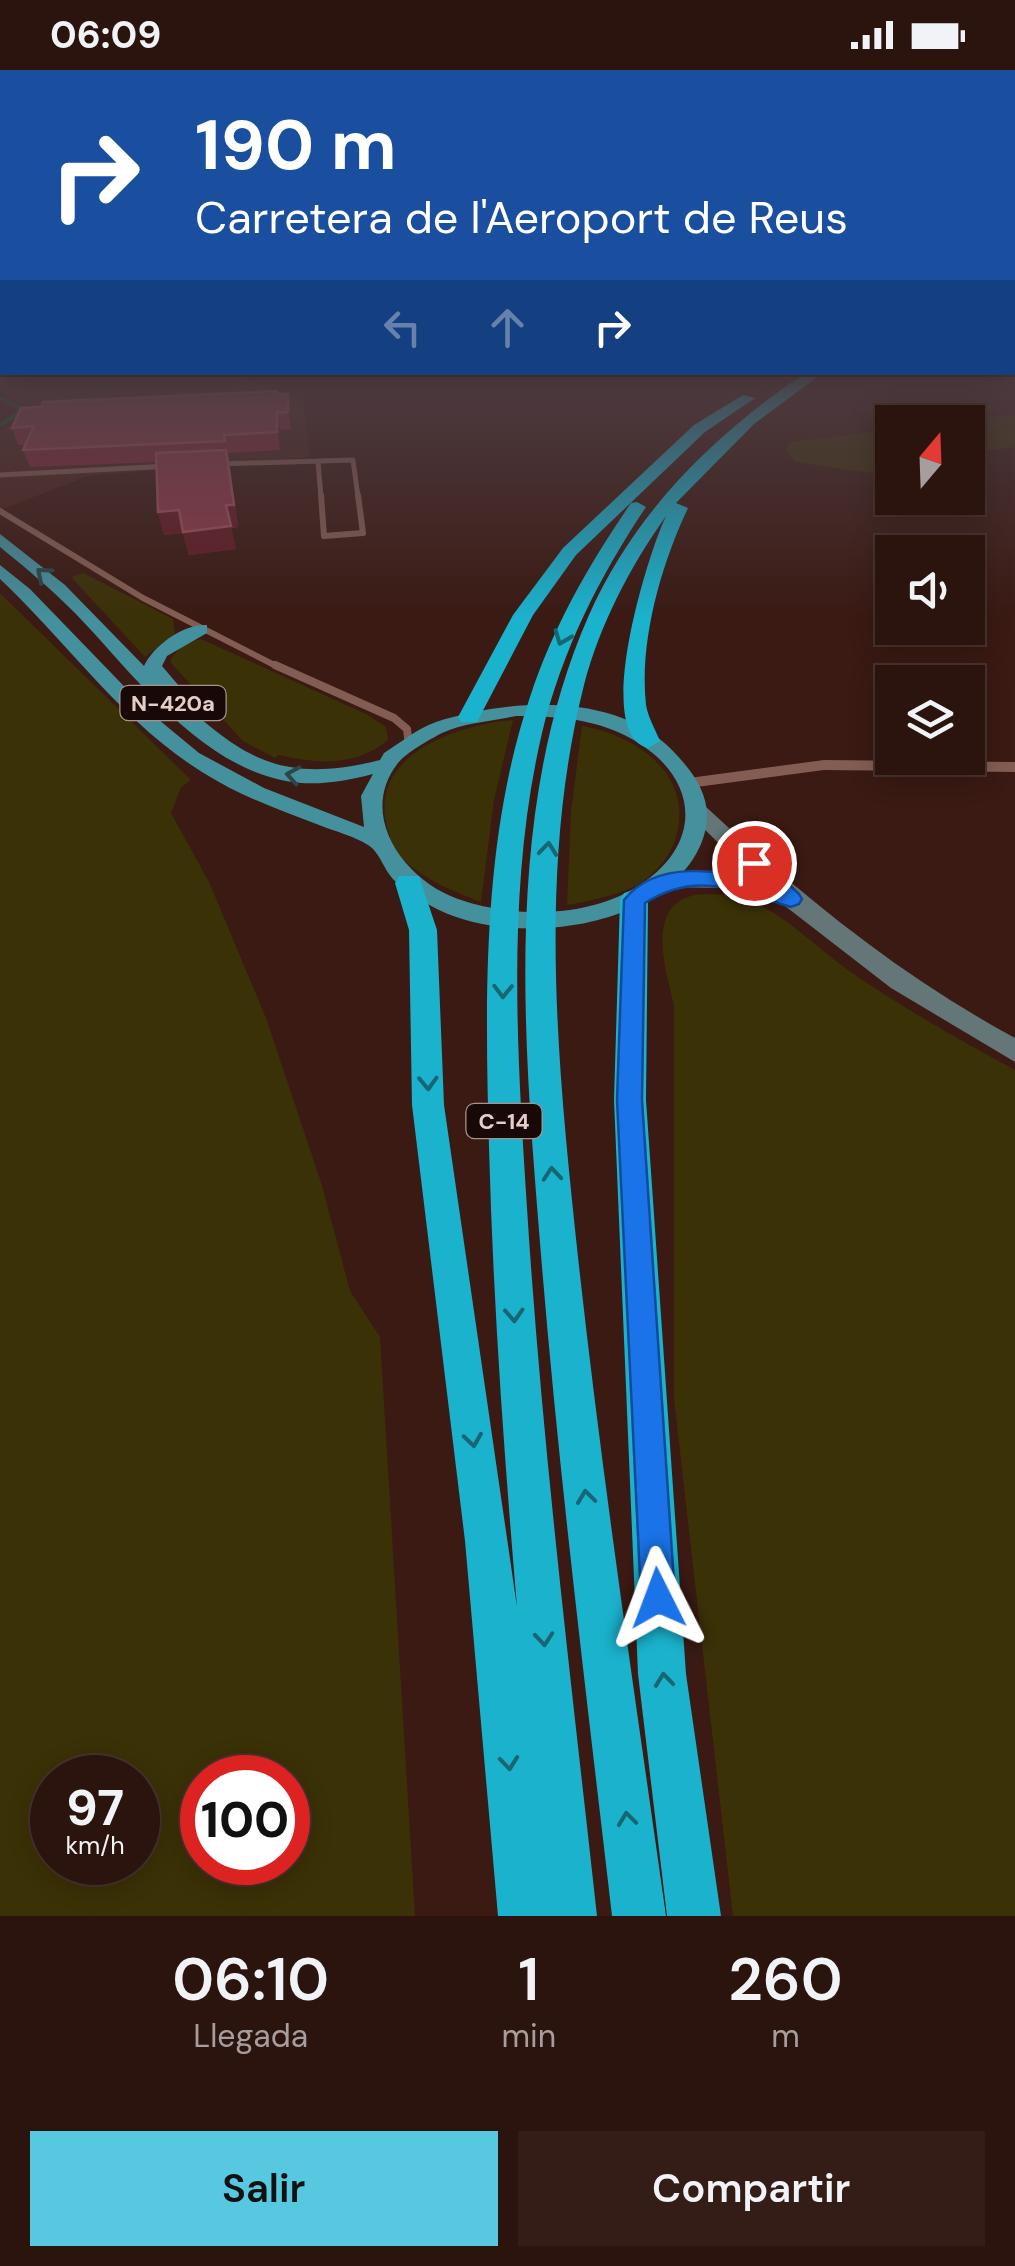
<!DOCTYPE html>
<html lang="es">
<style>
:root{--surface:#2c140e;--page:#341d17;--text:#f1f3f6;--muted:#a69e9e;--line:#48332e;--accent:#56c9e1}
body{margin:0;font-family:"DM Sans",sans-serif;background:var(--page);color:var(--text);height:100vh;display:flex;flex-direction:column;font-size:38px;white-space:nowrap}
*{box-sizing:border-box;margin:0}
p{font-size:32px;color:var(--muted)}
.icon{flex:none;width:55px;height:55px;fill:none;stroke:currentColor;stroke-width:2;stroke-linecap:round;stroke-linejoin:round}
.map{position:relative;height:1846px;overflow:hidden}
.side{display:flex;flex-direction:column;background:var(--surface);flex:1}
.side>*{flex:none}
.top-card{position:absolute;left:0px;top:0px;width:1015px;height:305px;box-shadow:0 5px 25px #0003,0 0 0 2px var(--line);background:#1a4fa0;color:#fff;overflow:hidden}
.needle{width:65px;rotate:19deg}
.fabs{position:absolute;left:875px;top:335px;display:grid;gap:20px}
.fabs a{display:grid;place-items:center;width:110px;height:110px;border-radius:0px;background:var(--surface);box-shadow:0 5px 25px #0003,0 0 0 2px var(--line);font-size:50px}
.speed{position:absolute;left:30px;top:1685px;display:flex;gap:20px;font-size:50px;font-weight:700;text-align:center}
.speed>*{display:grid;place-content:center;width:130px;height:130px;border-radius:50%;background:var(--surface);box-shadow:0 5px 25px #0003,0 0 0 2px var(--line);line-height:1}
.speed small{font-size:25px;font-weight:400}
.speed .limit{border:15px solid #d22;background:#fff;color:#111}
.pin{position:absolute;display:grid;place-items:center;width:85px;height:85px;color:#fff;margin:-42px;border:5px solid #fff;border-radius:50%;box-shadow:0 2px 10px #0007}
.me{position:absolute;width:110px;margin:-55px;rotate:357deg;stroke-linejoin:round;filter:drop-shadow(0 0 8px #0008)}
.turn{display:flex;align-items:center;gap:35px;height:210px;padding:0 30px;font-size:45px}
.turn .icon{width:130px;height:130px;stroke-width:2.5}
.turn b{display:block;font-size:70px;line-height:85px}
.lanes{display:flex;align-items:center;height:95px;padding:0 30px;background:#0003;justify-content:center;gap:50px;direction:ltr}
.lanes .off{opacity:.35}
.eta{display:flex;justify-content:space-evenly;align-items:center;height:170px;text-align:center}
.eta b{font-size:60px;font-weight:600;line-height:70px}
.primary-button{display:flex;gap:20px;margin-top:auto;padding:20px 30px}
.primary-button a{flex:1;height:115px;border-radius:0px;background:var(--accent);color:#111;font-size:40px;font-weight:600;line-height:115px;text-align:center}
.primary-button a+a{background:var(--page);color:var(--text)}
.status{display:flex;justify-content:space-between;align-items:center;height:70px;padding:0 50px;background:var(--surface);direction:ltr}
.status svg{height:28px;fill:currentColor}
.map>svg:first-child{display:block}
.built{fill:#49231b}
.green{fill:#3b3107;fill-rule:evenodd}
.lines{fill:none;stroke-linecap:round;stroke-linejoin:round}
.stream{stroke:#03542c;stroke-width:4}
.lane-far2{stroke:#835d53;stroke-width:5}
.lane-far1{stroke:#835d53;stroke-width:6}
.lane{stroke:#835d53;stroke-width:8}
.street{fill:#835d53;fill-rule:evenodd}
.secondary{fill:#647678;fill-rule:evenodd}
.primary{fill:#44909c;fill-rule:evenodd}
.highway{fill:#1ab2cd;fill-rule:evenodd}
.wall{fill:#82283a}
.shaded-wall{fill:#611b24}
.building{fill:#8d3949;stroke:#9a515d;stroke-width:2.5}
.oneway{stroke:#2c464a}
.oneway2{stroke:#196673}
.route{fill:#1a73e8;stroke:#114b97;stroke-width:2.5}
.labels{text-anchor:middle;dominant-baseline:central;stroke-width:9;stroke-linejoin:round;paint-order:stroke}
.shield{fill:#180906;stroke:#a7938e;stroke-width:2.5}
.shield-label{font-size:22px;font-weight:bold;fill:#e4cec8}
</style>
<div class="status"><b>06:09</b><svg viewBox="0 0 49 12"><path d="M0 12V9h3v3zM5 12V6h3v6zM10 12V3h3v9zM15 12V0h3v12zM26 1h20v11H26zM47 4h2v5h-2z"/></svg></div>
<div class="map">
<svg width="1015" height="1846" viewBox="0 0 1015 1846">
<rect width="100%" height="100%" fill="#3a1a13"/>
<path class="built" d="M0 290 2 302 225 303 303 330 310 387 88 406 0 440V362L32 339 0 322Z"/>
<path class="green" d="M1015 345V377L968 383V352H948Z
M892 360V406L796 392 786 381 790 372Z
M83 503 173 549 175 564 145 587 71 507Z
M0 523 191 710 181 717 171 743 209 812 266 948 321 1112 350 1221 380 1267 415 1846H0ZM52 1708H138V1792H52ZM202 1708H288V1792H202Z
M201 569 368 645 386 657 388 670C355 697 318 694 278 685L275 688 243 671 170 592C175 579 188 571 201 569Z
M513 650 494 730 481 832C453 821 422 809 401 787 392 777 389 764 386 752 372 682 460 655 513 650Z
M582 656C639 666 696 707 675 770 669 789 652 807 635 816 614 826 590 831 567 835L571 742Z
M732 825C777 835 811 874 848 900 901 937 958 969 1015 1000V1846H733L674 1329V936C667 904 645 839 691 826 703 823 719 825 732 825Z"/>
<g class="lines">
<path class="stream" d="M0 328 24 340 0 355"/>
<path class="lane-far2" d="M318 392 321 427
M216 394 353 390 358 427
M0 405 169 396"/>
<path class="lane-far1" d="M321 425 324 466 363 463 358 425
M0 441 143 528 280 598"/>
<path class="lane" d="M275 595 394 648 407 659 409 675"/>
<path class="street" d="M824 690 1015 692V702L824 700 689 718 681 713 689 708Z"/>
<path class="secondary" d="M698 734 705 736C802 826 899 905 1015 968V992L891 918 785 836 731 818 656 817 653 811C667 794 735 803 756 810L691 746 687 741Z"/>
<path class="primary" d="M0 464 65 515 144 596C153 576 184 553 207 555V563L167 586 162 596 179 616 170 621C242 688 280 715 380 690L384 683C400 673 418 658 436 652 508 629 615 621 673 681 699 708 717 736 701 774 664 860 515 877 439 840 425 833 405 821 395 811 384 801 380 782 368 775 354 766 334 761 319 755 279 740 238 725 202 702 122 652 67 572 0 509V495L30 519 147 640 199 683 264 718 364 757 361 726 373 704C342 712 312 717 281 710 194 690 134 604 75 543 51 519 26 498 0 477ZM516 646C551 646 587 648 620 663 697 698 711 772 635 818 585 848 512 848 458 829 404 810 357 745 398 693 407 682 429 670 442 663 463 653 493 651 516 646Z"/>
<path class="highway" d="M807 302H824L754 354 676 433 688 438C661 495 639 571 646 635 648 647 655 659 660 671L648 678C591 664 649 481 666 446 630 497 600 554 584 615 537 801 558 999 578 1187 602 1407 635 1626 666 1846H612C587 1630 560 1414 542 1197 525 984 500 746 589 545 634 443 715 363 807 302Z
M743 325 755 328 705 362 576 485 533 545 477 652H461L458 647 513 545 563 478 694 355Z
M637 432 646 437C599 507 562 581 542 663 506 817 517 981 527 1138 542 1375 571 1610 597 1846H498L465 1471 412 1035 409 860 395 813 399 806H419L437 860 444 1035 517 1537C504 1384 493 1230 489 1077 485 929 482 769 530 627 553 557 589 494 631 433Z
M634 820 644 823 648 830 646 1030 686 1604 721 1846H667L638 1604 614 1030 620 830 624 823Z"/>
</g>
<path class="wall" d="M291 341V359L280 360V380L228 383 238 457 231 458 236 479 189 485 183 463 164 465 158 442 157 392 30 397 23 380 26 375H18L12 358Z"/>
<path class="shaded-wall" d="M288 324 291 341V359L288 342Z
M277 343 280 360V380L277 362Z
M226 380 238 457 231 458 236 479 189 485 183 463 164 465 158 442 226 435Z"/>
<path class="building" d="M277 321V324H288V342L277 343V362L224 365 225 371 23 380 34 356 12 358 21 338 41 337 43 332Z
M226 380 234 435H226L231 456 183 462 179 440 158 442 156 383Z"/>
<defs><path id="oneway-chevron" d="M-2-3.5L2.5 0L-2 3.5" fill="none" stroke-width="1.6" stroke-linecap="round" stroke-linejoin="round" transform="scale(2.5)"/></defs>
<g class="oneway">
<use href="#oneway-chevron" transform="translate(43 504) rotate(-140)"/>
<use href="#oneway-chevron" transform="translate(293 705) rotate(-170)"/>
</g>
<g class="oneway2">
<use href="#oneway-chevron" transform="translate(562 568) rotate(111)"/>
<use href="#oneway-chevron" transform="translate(548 779) rotate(-84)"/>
<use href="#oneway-chevron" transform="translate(503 921) rotate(91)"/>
<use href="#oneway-chevron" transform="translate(428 1013) rotate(88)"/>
<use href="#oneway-chevron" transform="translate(552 1104) rotate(-95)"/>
<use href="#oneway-chevron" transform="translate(514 1245) rotate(87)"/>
<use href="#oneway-chevron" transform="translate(473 1370) rotate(82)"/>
<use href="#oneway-chevron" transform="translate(586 1427) rotate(-97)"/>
<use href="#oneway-chevron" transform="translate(544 1569) rotate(85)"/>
<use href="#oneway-chevron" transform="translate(664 1610) rotate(-96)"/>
<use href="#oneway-chevron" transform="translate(509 1693) rotate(84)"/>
<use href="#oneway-chevron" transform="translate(627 1749) rotate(-97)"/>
</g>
<linearGradient id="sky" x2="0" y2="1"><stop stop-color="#200e0a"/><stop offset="0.53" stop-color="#4f3e44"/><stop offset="1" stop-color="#4f3e44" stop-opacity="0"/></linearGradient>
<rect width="1015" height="548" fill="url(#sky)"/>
<path class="route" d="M754 786 761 788 799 824 802 829 799 834 791 837C737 821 697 800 645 833L642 1030 675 1528 670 1540 658 1545 646 1540 641 1528 617 1030 624 830C655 790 719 799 761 812L744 793Z"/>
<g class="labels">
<g class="shield">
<rect x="120.5" y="616" width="105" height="34" rx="8"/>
<rect x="466.5" y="1034" width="75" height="34" rx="8"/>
</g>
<g class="shield-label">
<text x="173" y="633">N-420a</text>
<text x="504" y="1051">C-14</text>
</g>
</g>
</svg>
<div class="fabs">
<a><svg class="needle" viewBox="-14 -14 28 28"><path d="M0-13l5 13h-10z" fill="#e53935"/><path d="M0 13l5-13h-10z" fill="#a69e9e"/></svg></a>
<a><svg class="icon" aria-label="sound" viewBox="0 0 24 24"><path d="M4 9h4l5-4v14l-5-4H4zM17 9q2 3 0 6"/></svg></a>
<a><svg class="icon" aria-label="layers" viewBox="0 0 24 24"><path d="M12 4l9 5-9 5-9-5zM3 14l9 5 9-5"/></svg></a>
</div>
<div class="speed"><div>97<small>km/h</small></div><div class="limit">100</div></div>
<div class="pin" style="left:754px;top:793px;background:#d93025"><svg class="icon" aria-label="arrive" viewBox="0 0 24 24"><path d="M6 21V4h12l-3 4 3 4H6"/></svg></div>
<svg class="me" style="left:658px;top:1528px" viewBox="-20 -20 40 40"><path d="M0-17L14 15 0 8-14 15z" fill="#1a73e8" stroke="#fff" stroke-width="4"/></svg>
<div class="top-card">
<div class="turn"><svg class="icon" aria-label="right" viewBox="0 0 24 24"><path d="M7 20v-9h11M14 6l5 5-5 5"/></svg><div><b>190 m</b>Carretera de l'Aeroport de Reus</div></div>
<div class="lanes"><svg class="icon off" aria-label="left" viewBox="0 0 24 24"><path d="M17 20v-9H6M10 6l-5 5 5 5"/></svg><svg class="icon off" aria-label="ahead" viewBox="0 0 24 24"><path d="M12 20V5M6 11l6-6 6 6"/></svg><svg class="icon" aria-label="right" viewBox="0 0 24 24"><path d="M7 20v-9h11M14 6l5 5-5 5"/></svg></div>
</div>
</div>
<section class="side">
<div class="eta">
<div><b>06:10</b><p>Llegada</p></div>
<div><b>1</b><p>min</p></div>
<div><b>260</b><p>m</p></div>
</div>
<div class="primary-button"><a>Salir</a><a>Compartir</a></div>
</section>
